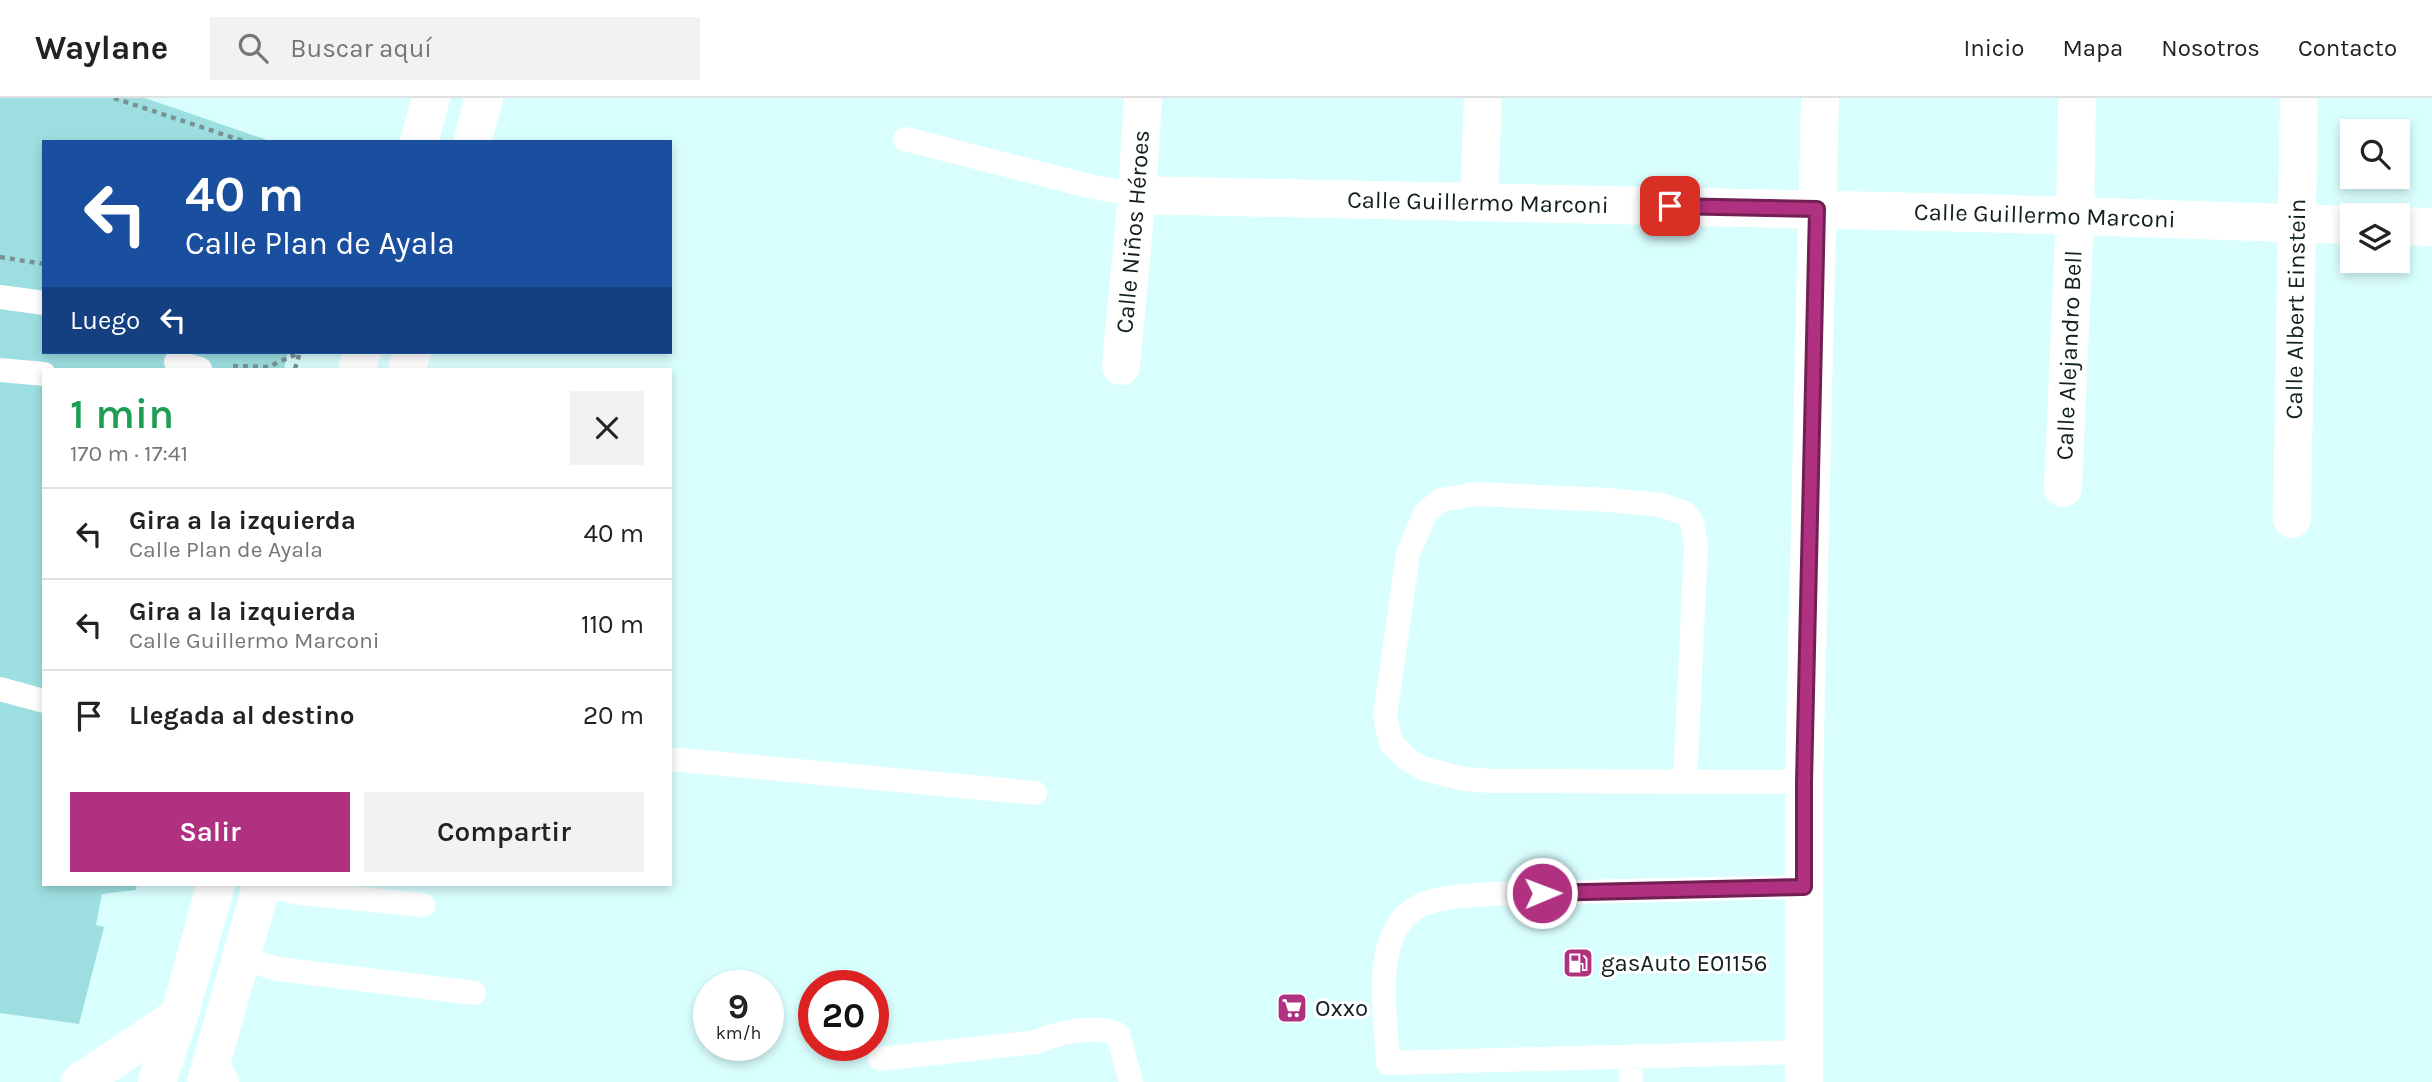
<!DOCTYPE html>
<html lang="es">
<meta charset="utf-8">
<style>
:root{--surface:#fff;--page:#f2f2f2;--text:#222;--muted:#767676;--line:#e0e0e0;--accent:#af3180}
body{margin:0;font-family:Karla,sans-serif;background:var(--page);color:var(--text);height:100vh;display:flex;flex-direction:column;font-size:26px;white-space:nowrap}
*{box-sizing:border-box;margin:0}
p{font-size:23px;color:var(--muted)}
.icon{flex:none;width:38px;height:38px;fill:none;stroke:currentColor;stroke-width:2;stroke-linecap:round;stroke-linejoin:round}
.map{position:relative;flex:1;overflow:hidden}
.drawer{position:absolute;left:42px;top:270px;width:630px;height:518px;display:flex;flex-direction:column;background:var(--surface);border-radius:0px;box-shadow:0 4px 10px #0003}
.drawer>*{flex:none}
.banner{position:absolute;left:42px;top:42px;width:630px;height:214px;border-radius:0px;box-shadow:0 4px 10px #0003;background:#1a4fa0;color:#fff;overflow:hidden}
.fabs{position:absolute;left:2340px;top:21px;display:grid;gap:14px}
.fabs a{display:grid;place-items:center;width:70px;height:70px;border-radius:0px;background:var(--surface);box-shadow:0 4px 10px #0003;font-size:35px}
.speed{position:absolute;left:693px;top:872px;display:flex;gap:14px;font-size:35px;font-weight:700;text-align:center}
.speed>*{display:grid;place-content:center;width:91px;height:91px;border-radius:50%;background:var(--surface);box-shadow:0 4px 10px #0003;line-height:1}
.speed small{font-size:18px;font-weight:400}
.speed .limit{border:10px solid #d22;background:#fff;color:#111}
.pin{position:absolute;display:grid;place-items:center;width:60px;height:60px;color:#fff;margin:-30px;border-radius:14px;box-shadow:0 4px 10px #0006}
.me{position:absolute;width:77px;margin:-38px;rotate:89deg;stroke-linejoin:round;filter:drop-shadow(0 0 5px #0008)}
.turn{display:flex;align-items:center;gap:24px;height:147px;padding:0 28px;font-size:32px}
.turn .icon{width:91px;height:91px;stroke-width:2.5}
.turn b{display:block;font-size:49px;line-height:60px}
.then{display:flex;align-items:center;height:66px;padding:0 28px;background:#0003;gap:14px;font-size:26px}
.round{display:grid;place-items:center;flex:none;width:74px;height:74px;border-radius:0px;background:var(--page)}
.summary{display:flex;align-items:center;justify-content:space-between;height:119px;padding:0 28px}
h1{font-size:42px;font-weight:600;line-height:52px;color:#1e9e55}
.cta{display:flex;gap:14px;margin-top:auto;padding:14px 28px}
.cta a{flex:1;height:80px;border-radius:0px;background:var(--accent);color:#fff;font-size:28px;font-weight:600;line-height:80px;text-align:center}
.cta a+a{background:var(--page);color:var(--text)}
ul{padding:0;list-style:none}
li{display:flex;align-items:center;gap:21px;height:91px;padding:0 28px;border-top:2px solid var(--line)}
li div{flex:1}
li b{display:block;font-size:26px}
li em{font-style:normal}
header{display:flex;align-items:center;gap:42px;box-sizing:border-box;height:98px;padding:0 35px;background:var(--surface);border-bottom:2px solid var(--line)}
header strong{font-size:33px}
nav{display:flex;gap:38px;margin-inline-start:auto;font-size:24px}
.search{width:490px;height:63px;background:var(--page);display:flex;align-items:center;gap:18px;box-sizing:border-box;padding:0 24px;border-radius:0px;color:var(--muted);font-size:26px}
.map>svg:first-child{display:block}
.green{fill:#9ddfe0}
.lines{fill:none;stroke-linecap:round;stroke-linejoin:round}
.path{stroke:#799393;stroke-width:4.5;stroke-dasharray:5 5;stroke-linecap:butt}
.service{stroke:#fff;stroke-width:24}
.minor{stroke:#fff;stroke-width:38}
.secondary{stroke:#fff;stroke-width:38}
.primary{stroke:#fff;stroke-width:38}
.route-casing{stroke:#722053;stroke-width:18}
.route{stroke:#af3180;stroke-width:12}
.labels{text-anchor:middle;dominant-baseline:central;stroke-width:6;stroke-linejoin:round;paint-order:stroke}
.street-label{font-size:24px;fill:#122020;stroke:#fff}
.poi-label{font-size:24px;fill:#122020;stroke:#fff;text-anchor:start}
</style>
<header>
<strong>Waylane</strong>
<div class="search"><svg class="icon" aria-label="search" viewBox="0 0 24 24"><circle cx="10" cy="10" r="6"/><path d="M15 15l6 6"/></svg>Buscar aquí</div>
<nav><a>Inicio</a><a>Mapa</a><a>Nosotros</a><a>Contacto</a></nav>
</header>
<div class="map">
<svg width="2432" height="984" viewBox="0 0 2432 984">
<rect width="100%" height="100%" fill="#d9fefe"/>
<path class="green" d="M0 0H145L273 44H44V254H288L284 271H44V786H137L136 792 102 796 96 827 104 829 79 926 0 915Z"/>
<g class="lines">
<path class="path" d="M114 0 246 44
M0 159 44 166
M233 268 268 269 301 254
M295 271 299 257"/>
<path class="service" d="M905 41 1093 89 1137 97
M0 199 44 205
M176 264 200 271
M0 272 44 276
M0 591 44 603
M670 661 1035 695
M1685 684 1696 448 1692 424 1685 415 1661 407 1609 402 1476 396 1441 402 1426 414 1408 456 1385 618 1391 645 1407 661 1424 671 1464 681 1491 683 1804 684
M262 787 300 795 423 807
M240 860 278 871 474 895
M1803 954 1388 965C1386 916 1369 832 1421 807 1442 798 1467 798 1489 796L1804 789
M1630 959 1631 984
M880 961 1036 944C1060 934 1093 927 1118 936L1131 984"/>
<g class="minor">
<path id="s1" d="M1137 97 1976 115 2352 127"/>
<path d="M1479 103 1483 0"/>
<path d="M2398 128 2432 129"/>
<path id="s2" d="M1121 268 1137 97 1143 0"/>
<path id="s3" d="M2063 390 2075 118 2077 0"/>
<path id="s4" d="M2292 421 2299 0"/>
<path d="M1804 984V684L1820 0"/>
</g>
<path class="secondary" d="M419 44 431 0
M472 44 484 0
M357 271 362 254
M407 271 412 254
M157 984 179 918 216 786
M206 984 262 786"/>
<path class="primary" d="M210 970 220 984
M80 984 179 918"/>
</g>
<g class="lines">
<g class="route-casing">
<path id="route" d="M1542 795 1804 789V684L1817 111 1670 108"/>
</g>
<use href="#route" class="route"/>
</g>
<defs>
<g id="fuel-square" transform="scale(1.575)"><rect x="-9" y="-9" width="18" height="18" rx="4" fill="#af3180" stroke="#fff"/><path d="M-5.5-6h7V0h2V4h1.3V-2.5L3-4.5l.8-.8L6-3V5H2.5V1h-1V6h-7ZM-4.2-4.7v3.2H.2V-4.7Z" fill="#fff"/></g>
<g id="supermarket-square" transform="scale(1.575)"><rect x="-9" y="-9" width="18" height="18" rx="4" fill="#af3180" stroke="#fff"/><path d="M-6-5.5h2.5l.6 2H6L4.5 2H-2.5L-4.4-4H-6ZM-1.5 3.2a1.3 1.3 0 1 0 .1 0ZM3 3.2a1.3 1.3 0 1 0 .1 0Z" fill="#fff"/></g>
</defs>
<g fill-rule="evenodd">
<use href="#fuel-square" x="1578" y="865"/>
<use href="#supermarket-square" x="1292" y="910"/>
</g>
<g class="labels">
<g class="street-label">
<text stroke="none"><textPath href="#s1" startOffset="341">Calle Guillermo Marconi</textPath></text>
<text stroke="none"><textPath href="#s1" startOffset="908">Calle Guillermo Marconi</textPath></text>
<text stroke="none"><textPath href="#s2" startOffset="135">Calle Niños Héroes</textPath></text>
<text stroke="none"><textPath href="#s4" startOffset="210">Calle Albert Einstein</textPath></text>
<text stroke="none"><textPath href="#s3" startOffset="133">Calle Alejandro Bell</textPath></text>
</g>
<g class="poi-label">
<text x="1601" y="865">gasAuto E01156</text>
<text x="1315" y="910">Oxxo</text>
</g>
</g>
</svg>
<div class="fabs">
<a><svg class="icon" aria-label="search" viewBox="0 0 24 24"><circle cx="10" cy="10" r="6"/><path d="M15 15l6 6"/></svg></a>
<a><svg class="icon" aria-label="layers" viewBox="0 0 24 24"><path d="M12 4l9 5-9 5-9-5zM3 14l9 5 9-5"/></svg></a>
</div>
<div class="speed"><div>9<small>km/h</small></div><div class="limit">20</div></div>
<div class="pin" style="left:1670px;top:108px;background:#d93025"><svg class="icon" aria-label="arrive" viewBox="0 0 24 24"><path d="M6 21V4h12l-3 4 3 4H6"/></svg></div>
<svg class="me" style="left:1542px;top:795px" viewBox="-20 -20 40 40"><circle r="17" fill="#af3180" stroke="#fff" stroke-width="3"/><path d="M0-11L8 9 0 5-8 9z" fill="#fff"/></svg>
<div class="banner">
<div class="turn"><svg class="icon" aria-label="left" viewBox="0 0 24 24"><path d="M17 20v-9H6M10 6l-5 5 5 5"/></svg><div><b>40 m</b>Calle Plan de Ayala</div></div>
<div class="then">Luego<svg class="icon" aria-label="left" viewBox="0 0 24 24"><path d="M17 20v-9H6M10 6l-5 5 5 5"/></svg></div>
</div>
<section class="drawer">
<div class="summary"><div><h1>1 min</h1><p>170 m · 17:41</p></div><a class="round"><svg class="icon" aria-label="close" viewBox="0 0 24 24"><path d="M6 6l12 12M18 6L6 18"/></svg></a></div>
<ul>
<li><svg class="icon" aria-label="left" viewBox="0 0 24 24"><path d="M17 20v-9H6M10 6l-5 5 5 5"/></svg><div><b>Gira a la izquierda</b><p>Calle Plan de Ayala</p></div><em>40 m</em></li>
<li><svg class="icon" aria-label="left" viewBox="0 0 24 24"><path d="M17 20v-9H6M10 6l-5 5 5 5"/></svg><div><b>Gira a la izquierda</b><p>Calle Guillermo Marconi</p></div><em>110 m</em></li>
<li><svg class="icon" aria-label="arrive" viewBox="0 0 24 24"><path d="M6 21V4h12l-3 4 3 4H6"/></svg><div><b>Llegada al destino</b></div><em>20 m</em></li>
</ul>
<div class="cta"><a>Salir</a><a>Compartir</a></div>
</section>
</div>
